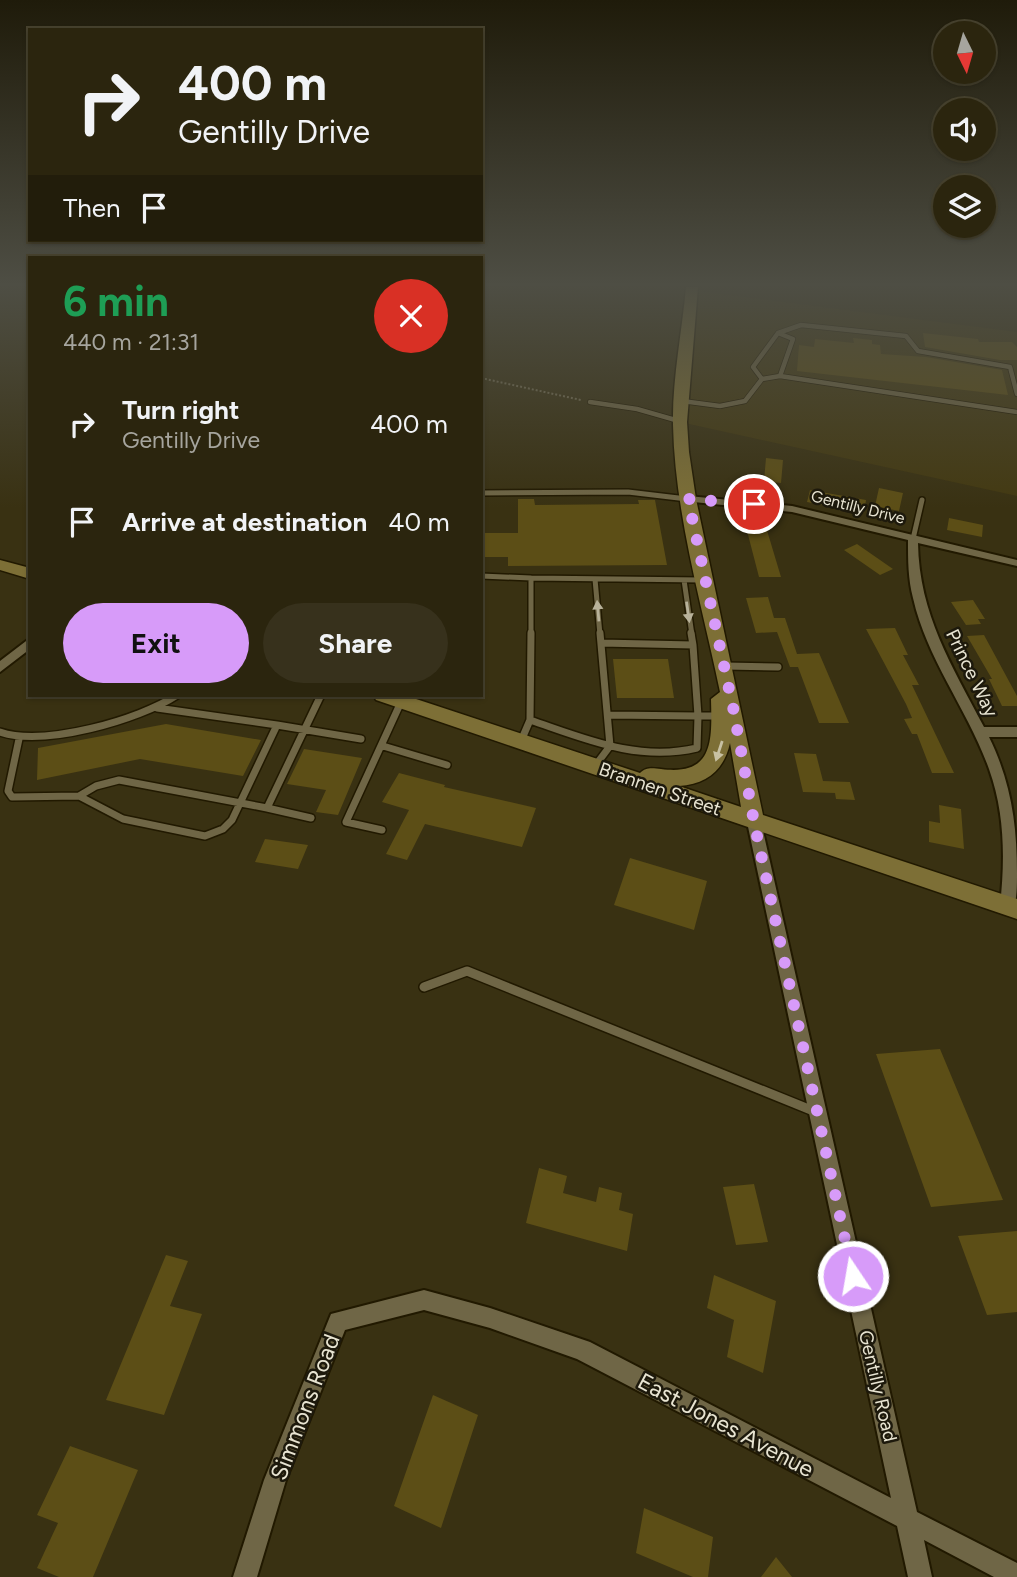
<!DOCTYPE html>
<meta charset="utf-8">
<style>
:root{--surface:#2b250e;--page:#37311c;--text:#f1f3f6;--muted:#a6a59e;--line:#47422e;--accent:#d79bf9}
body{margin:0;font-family:Figtree,sans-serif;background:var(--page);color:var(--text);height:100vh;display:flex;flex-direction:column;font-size:26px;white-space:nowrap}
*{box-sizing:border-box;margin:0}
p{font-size:23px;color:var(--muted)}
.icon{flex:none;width:38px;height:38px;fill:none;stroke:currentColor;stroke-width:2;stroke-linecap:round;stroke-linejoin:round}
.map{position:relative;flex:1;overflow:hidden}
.panel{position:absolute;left:28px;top:256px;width:455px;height:441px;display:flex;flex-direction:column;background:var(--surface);border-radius:0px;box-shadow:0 2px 5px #0004,0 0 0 2px var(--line)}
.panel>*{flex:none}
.guide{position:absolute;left:28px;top:28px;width:455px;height:214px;border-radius:0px;box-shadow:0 2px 5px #0004,0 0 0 2px var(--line);background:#2b250e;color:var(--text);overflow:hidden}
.needle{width:46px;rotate:175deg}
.tools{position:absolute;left:933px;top:21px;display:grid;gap:14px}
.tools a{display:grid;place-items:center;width:63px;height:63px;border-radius:50%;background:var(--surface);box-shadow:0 2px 5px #0004,0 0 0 2px var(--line);font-size:35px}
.pin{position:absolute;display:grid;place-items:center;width:60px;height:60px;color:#fff;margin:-30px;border:4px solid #fff;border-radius:50%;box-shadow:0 2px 7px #0007}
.me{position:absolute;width:77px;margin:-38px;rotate:348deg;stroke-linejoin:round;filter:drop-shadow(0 0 5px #0008)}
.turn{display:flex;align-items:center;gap:24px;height:147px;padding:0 35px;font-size:32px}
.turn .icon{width:91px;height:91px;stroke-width:2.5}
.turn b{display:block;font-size:49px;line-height:60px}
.then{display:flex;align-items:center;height:66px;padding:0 35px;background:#0003;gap:14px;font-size:26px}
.round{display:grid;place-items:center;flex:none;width:74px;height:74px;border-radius:37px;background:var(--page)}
.head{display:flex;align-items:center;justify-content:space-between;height:119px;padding:0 35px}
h1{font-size:42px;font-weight:700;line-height:52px;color:#1e9e55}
.button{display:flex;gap:14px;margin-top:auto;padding:14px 35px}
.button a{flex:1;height:80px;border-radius:42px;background:var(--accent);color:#111;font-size:28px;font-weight:700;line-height:80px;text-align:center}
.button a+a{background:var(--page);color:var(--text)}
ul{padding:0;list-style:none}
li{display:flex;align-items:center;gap:21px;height:98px;padding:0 35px}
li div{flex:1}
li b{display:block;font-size:26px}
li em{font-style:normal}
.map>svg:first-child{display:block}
.built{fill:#433911}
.building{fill:#5c4e16}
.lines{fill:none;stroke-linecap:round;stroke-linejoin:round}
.lane-far3-casing{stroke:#211900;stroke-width:6}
.lane-far2-casing{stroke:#211900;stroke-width:8}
.lane-far1-casing{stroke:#211900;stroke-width:10}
.lane-casing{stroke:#211900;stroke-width:12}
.street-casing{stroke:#211900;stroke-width:4}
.secondary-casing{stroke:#211900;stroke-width:3}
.path{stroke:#777056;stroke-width:2;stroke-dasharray:2 2;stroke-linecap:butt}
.lane-far3{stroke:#6f6646;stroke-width:4.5}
.lane-far2{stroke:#6f6646;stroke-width:5}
.lane-far1{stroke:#6f6646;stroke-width:7}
.lane{stroke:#6f6646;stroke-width:9}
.street{fill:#6f6646;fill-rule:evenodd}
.secondary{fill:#7d6f36;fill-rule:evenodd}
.oneway{fill:#b8b29a}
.oneway2{fill:#c8c1a3}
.route{stroke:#d79bf9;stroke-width:12;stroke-dasharray:0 21.6}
.labels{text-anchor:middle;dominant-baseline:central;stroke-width:5;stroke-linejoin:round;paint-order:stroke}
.far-street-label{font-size:16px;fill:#e8e4d2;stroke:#1d190c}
.street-label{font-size:19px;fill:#e8e4d2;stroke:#1d190c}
.near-street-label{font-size:23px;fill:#e8e4d2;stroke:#1d190c}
</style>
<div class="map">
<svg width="1017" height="1577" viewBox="0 0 1017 1577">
<rect width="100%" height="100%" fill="#393112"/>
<path class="built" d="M691 290 1017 332V496L680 422Z"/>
<path class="building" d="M923 333 978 339 979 342H1012L1017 347V360H1000L925 347Z
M853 338 872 340V344L880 345 881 354 926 357 1002 370 1008 395 797 371 799 345 814 347 815 339 854 343Z
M766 458 783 460 781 483 764 481Z
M879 488 903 493 899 511 875 506Z
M810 490 866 500 864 513 807 502Z
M518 499H534L535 505 639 504 638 500H655L667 565 508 566V557H481V533H518Z
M949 518 983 525 982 537 947 530Z
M746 527H766L781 577H759Z
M857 544 893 569 880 575 844 550Z
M768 597 774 618H785L797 654 819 653 849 723H819L798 667H790L777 632 756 633 746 598Z
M973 600 985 619H978L981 624 966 625 951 602Z
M895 628 908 655H903L919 685H912L954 773H932L917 734H912L904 719 912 718 906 704 866 629Z
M984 635 1017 696V706H1002L989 679H992L967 636Z
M613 659H668L674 698H617Z
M166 724 261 740 243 776 140 759 37 780 38 748Z
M304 749 362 758 338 815 316 812 326 790 287 784Z
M794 753 816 754 823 781 850 782 855 800 836 799 835 793 803 792Z
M399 773 445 785 444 787 536 808 522 847 425 824 407 860 386 854 409 810 382 802Z
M939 805 961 809 964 849 929 842V821L940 823Z
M265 839 308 845 298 869 255 862Z
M630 858 707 881 694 930 614 905Z
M940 1049 1003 1200 931 1207 876 1054Z
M539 1168 567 1176 563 1193 596 1202 599 1187 622 1193 619 1210 633 1214 627 1251 526 1223Z
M754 1184 768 1242 736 1245 723 1187Z
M1017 1231V1312L987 1315 958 1236Z
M166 1255 188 1261 170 1306 202 1314 164 1415 106 1400Z
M714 1275 776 1301 763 1373 727 1357 734 1320 707 1308Z
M433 1395 478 1415 441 1528 394 1506Z
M70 1446 138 1470 93 1577H59L37 1568 58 1523 37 1515Z
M644 1508 713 1537 708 1577H693L636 1553Z
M776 1557 792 1577H761Z"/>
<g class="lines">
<g class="lane-far3-casing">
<path id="lane-far3" d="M778 333 793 339 780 376
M762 379 753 367 778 333 801 325 906 336 918 351 1010 367 1017 394
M682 401 720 406 745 401 762 379 780 376 1017 412
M590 402 637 409 679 421"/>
</g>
<g class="lane-far2-casing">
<path id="lane-far2" d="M481 493 628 492 687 499
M913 539 922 500
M481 576 531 578
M595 579 600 635
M684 580 692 635
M531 635V578L702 580"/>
</g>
<g class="lane-far1-casing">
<path id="lane-far1" d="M691 633 693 645
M601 643 693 645 698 716H719
M725 666 778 667
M530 720C586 739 638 762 697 748L698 716 609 715
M277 725 361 739
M0 732C44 747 139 720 177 695
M19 739 8 791 12 797 79 796 123 819 205 836 223 829 232 820 277 725 157 708
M521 741 530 720 531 633
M383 746 447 765
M595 766 610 746 600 633
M79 796 96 786 119 780 267 808 321 695
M267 808 311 818
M382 830 346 822 401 702"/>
</g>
<g class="lane-casing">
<path id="lane" d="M424 987 467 971 816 1112"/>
</g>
<g class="street-casing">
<path id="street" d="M688 496 792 506 1017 560V566L918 543C919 614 952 666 984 727H1017V737H989C1011 782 1017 824 1017 873 1017 885 1017 900 1013 911L1008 913 1003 911 1000 906C1005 860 1005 813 989 769 968 710 927 660 913 598 908 579 908 560 908 540L792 512 684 501V497Z
M30 638V649L0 672V661Z
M754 816 759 818 761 822 917 1512 1017 1563V1577H994L924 1540 932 1577H908L897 1526 577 1359 490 1328 424 1310 345 1330 286 1480 257 1577H233L264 1480 331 1314 424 1290 490 1308 590 1342 891 1498 747 822 749 818Z"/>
</g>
<g class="secondary-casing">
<path id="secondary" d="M686 287H698L687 422 689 452 696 499 763 815 1017 899V919L376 700 373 695H404L640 773C646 767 652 768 661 769 714 776 712 741 711 699L720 692C702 605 675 515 673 425 672 380 682 332 686 287ZM730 743 741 807 679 786C707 784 724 770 730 743Z
M0 560 30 568V579L0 570Z"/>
</g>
<path class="path" d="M481 378 581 400"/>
<use href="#lane-far3" class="lane-far3"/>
<use href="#lane-far2" class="lane-far2"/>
<use href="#lane-far1" class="lane-far1"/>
<use href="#lane" class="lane"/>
<use href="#street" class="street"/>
<use href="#secondary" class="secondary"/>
</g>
<defs><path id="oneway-solid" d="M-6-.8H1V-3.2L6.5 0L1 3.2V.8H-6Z" transform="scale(1.75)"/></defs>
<g class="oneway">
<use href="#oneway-solid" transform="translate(598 611) rotate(-95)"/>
<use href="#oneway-solid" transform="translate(688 612) rotate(82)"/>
</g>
<use class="oneway2" href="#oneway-solid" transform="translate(719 751) rotate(108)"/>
<linearGradient id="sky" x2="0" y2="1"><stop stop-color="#1f1b0a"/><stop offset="0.56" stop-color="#4e4e44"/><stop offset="1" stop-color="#4e4e44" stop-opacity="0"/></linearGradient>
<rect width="1017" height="508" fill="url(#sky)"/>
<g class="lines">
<path class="route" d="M754 504 688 499 734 712 754 822 853 1276"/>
</g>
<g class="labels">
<g class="far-street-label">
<text transform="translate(858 507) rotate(14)">Gentilly Drive</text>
</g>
<g class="street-label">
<text transform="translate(972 673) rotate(64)">Prince Way</text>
<text transform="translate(660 789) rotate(19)">Brannen Street</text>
<text transform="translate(878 1386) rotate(77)">Gentilly Road</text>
</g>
<g class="near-street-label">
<text transform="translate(305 1407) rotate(-69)">Simmons Road</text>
<text transform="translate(726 1425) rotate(28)">East Jones Avenue</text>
</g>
</g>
</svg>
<div class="tools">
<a><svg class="needle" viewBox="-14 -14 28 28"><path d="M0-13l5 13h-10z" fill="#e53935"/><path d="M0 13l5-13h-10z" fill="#a6a59e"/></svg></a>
<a><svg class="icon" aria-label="sound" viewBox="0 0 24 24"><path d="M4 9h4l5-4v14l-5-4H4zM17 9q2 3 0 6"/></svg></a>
<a><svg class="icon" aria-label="layers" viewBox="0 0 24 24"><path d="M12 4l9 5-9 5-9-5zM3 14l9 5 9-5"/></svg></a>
</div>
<div class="pin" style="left:754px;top:504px;background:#d93025"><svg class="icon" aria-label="arrive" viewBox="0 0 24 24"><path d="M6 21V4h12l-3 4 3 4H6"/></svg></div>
<svg class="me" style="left:853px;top:1276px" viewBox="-20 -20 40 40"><circle r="17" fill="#d79bf9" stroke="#fff" stroke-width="3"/><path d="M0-11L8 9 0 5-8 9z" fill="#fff"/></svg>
<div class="guide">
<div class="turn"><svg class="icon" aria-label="right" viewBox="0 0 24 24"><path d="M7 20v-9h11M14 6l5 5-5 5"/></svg><div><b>400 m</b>Gentilly Drive</div></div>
<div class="then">Then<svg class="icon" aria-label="arrive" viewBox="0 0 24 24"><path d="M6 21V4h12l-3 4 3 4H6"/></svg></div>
</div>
<section class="panel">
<div class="head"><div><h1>6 min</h1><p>440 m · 21:31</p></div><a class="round" style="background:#d93025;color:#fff"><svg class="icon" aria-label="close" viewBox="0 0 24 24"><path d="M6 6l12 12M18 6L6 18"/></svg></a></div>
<ul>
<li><svg class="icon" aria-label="right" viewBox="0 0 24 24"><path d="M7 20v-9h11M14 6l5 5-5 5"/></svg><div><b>Turn right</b><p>Gentilly Drive</p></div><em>400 m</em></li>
<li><svg class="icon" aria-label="arrive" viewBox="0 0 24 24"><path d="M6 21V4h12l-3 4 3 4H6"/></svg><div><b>Arrive at destination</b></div><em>40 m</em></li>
</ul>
<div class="button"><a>Exit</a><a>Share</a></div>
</section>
</div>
